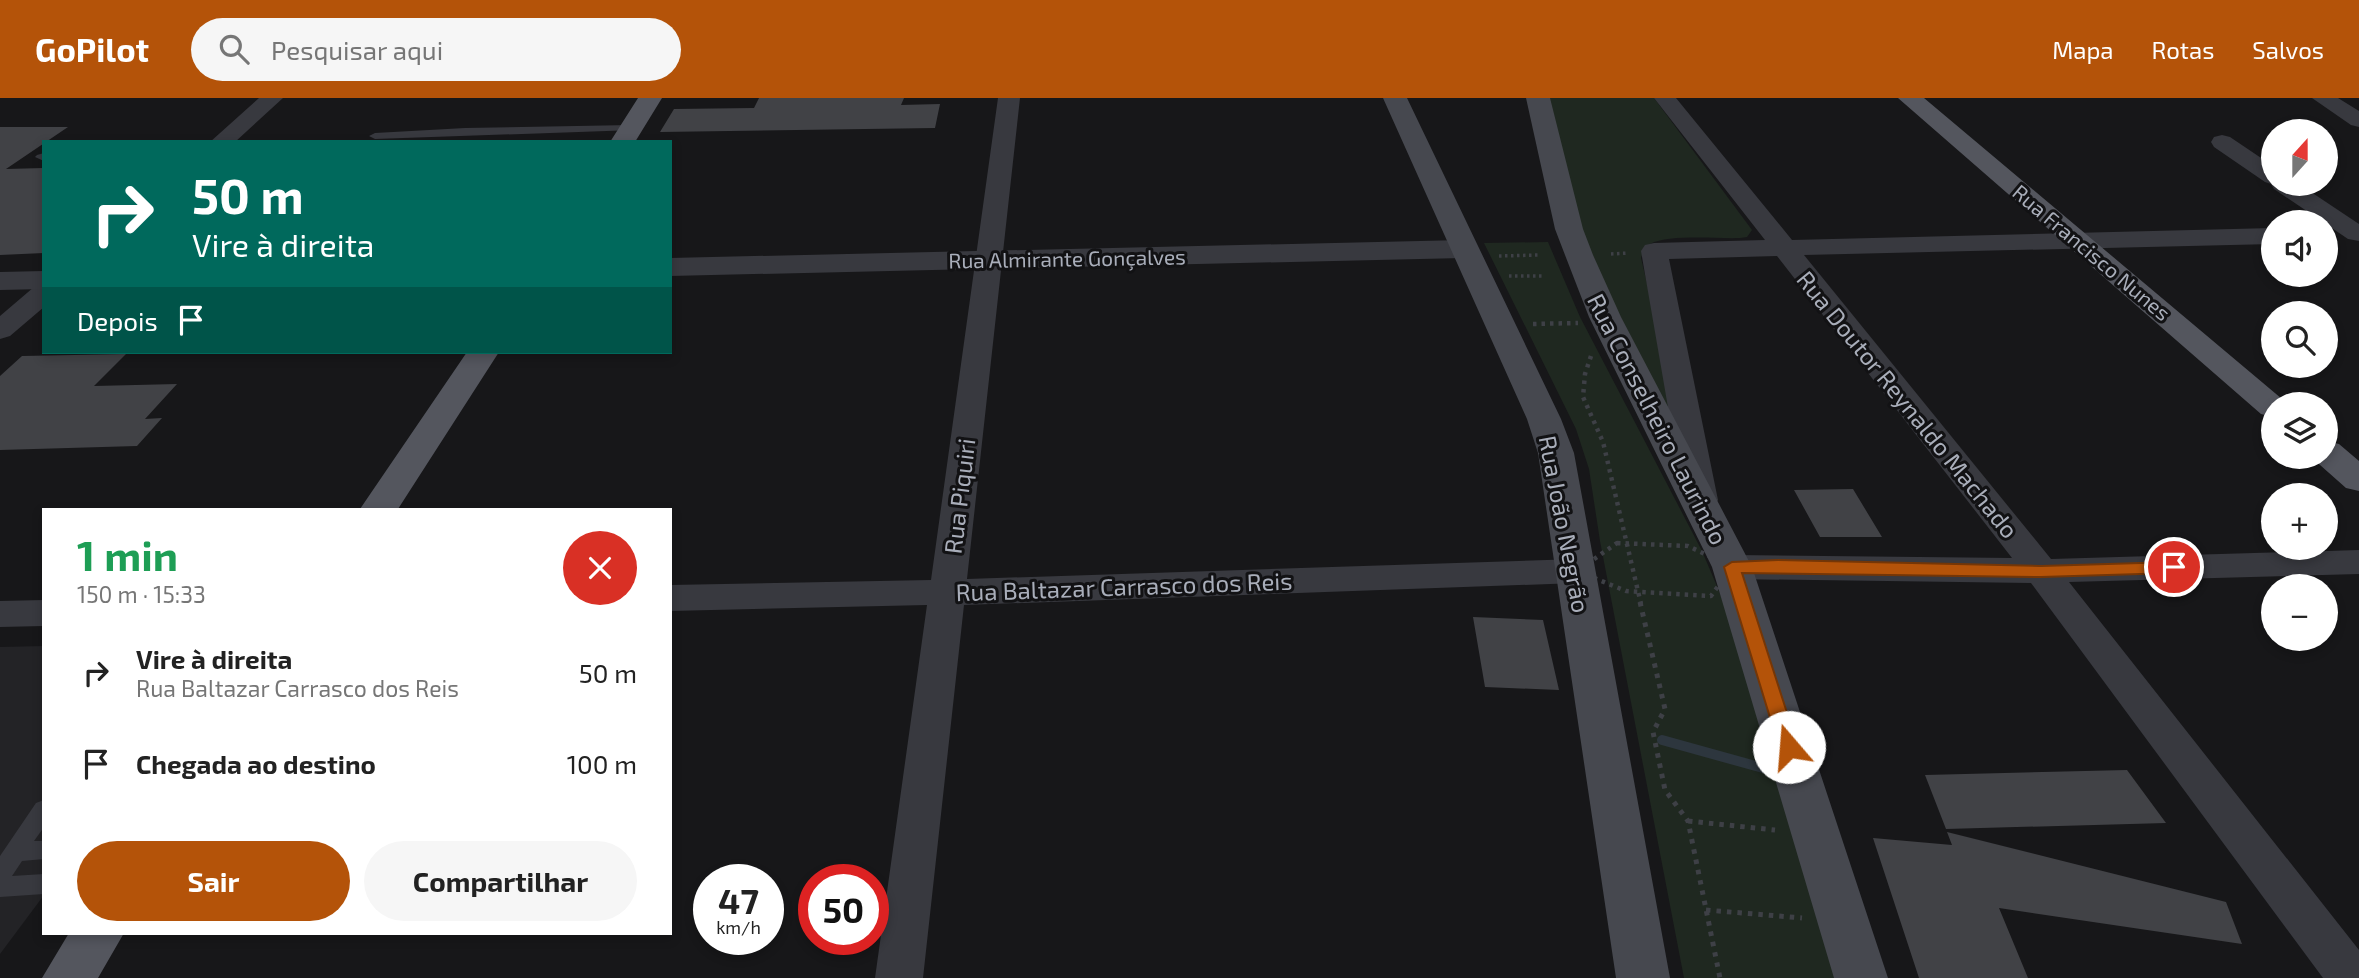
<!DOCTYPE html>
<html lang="pt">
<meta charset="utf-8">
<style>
:root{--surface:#fff;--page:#f6f6f6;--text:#222;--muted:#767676;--accent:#b45309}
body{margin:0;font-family:"Exo 2",sans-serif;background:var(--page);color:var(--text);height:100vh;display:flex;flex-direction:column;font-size:26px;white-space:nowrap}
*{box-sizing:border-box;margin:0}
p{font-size:23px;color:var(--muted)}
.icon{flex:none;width:38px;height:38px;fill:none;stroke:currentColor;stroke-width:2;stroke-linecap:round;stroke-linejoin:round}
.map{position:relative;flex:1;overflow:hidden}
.panel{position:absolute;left:42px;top:410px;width:630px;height:427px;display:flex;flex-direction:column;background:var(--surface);border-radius:0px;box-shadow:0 4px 10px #0003}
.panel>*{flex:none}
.banner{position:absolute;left:42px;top:42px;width:630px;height:214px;border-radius:0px;box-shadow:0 4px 10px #0003;background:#00695c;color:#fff;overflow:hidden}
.needle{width:46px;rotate:21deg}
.buttons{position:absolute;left:2261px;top:21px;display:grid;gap:14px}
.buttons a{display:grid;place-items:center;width:77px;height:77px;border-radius:50%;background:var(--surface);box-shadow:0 4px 10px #0003;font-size:35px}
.speed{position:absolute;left:693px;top:766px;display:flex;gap:14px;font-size:35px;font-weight:700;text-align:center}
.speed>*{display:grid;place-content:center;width:91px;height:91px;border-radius:50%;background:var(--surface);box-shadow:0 4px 10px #0003;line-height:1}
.speed small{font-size:18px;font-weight:400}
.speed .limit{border:10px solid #d22;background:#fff;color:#111}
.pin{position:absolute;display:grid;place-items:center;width:60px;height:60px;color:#fff;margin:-30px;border:4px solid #fff;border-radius:50%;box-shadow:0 2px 7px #0007}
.me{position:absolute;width:77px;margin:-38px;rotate:342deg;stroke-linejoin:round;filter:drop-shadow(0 0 5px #0008)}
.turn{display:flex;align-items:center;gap:24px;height:147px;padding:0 35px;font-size:32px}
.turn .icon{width:91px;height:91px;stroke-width:2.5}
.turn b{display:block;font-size:49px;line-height:60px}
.then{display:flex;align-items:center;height:66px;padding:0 35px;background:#0003;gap:14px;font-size:26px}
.round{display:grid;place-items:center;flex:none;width:74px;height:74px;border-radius:37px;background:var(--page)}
.head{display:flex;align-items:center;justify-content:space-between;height:119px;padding:0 35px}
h1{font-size:42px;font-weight:700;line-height:52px;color:#1e9e55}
.cta{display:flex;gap:14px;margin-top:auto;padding:14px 35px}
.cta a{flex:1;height:80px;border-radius:42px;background:var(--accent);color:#fff;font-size:28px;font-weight:700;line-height:80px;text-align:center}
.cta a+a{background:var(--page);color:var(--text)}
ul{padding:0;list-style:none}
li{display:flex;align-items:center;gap:21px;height:91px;padding:0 35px}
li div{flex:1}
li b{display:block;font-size:26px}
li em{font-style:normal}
header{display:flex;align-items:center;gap:42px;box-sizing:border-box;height:98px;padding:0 35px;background:var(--accent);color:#fff}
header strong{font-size:33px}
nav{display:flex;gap:38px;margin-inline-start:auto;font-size:24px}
.search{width:490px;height:63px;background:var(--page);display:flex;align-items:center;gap:18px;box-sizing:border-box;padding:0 24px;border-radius:38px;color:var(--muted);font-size:26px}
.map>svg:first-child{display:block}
.built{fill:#232326}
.green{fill:#1f2820}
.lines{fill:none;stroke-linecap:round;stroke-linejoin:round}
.stream{stroke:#2d363e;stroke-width:10}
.building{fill:#414246}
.path-far2{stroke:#3e4046;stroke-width:3.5;stroke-dasharray:2.5 3.5;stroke-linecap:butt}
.path-far1{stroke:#3e4046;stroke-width:4.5;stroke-dasharray:3.5 5;stroke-linecap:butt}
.path{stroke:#3e4046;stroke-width:5;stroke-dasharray:4.5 6;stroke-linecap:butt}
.service{fill:#38393f;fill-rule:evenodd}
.minor{fill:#38393f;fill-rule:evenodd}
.tertiary{fill:#38393f;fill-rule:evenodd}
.secondary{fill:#46484f;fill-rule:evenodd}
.primary{fill:#54565e;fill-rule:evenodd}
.route{fill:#b45309;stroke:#753606;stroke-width:2}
.labels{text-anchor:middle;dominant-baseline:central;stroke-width:6;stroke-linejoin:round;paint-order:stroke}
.far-street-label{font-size:21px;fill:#a9aeba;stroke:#121214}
.street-label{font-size:24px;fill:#a9aeba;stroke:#121214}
</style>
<header>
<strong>GoPilot</strong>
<div class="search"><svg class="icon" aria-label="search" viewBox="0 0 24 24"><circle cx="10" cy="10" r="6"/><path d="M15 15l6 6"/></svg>Pesquisar aqui</div>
<nav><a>Mapa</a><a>Rotas</a><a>Salvos</a></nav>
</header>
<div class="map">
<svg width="2359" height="880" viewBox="0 0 2359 880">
<rect width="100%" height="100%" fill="#171719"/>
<path class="built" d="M44 548V797L0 856V549Z"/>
<path class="green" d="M1547 0H1654L1752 132 1747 139 1740 140C1717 141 1669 136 1650 146 1644 150 1643 154 1641 160L1659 237 1672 319 1575 130Z
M1548 144 1580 219 1702 453 1719 493 1750 576 1838 880H1684L1600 443 1589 371 1576 331 1484 145Z"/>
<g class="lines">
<path class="stream" d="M1662 642 1763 670"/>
</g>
<path class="building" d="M759 0H904L901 7 940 6 935 30 660 34 674 11 754 10Z
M0 29H68L6 71 44 70V155L0 157Z
M126 256 94 288 177 286 145 321 162 320 137 348 0 352V278L22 258Z
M1853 391 1882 439H1820L1794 392Z
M1473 519 1543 522 1559 592 1485 589Z
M2127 672 2166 725 1946 731 1925 677Z
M1947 734 2226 804 2242 846 1999 810 2028 880H1919L1873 740 1952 747Z"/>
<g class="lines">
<path class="path-far2" d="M1611 156 1628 155
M1499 158 1540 157
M1509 178H1542"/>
<path class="path-far1" d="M1533 226 1578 225
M1591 258 1585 276 1583 299 1603 344 1641 506
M1617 445 1688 448 1732 469 1711 498 1626 493 1577 473Z"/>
<path class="path" d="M1640 504 1665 611 1653 634 1665 692 1688 723 1720 880
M1688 723 1775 732
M1706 812 1802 820"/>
<path class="service" d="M631 27 635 28V32L375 41 369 38 375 35 465 30Z
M44 55V63L35 59 37 57Z
M44 702V729L34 743H44V761L22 763 12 778 44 776V796L0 799V758L36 705Z"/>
<path class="minor" d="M259 0H283L235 44H210Z
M998 0H1020L967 481 1577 461 1590 464 1595 473 1590 482 1577 485 964 507 923 880H875L927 507 670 513V487L931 482Z
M1654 0H1676L1792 142 2273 130V146L1804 157 2051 461 2359 452V476L2069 484 2359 852V880H2323L2031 485 1732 481 1719 478 1714 469 1719 460 1732 457 2012 460 1777 158 1669 161 1718 402 1713 410 1701 413 1689 410 1684 402 1641 153 1645 147 1654 145 1765 142Z
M2312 0H2338L2359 13V29L2351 27Z
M2222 37 2230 39 2273 68V86H2299L2359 126V143L2348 141 2274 91 2271 86 2265 84 2214 49 2211 44 2214 39Z
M44 187V209L10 238 0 241V218L34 189Z
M44 502V528L0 529V503Z"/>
<path class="tertiary" d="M1463 142 1473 145 1477 151 1473 157 1463 160 670 178V160Z
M44 173V191L0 192V174Z"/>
<path class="secondary" d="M1383 0H1407L1561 321 1574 355 1670 880H1616L1538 355 1527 321Z
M1526 0H1550L1583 131 1593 157 1621 219 1752 469 1888 880H1834L1712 469 1589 219 1565 157 1555 131Z"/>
<path class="primary" d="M638 0H662L635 44H610Z
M1898 0H1924L2288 306H2273V319L2261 316Z
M467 254H499L398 411H360Z
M2326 343 2339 346 2359 363V393L2346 390 2311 359H2326Z
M69 835H124L98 880H42Z"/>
</g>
<path class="route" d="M1778 462 2041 468 2174 464 2182 469 2174 475 2041 479 1742 475 1798 649 1795 654 1789 656 1782 654 1779 649 1724 469 1732 464Z"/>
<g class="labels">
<g class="far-street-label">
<text transform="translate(2092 154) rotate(40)">Rua Francisco Nunes</text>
<text transform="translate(1067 160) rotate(-1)">Rua Almirante Gonçalves</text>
</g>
<g class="street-label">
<text transform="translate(1908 306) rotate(51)">Rua Doutor Reynaldo Machado</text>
<text transform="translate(1658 321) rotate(63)">Rua Conselheiro Laurindo</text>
<text transform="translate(959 398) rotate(-83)">Rua Piquiri</text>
<text transform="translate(1565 426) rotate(79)">Rua João Negrão</text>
<text transform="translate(1124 488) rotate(-2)">Rua Baltazar Carrasco dos Reis</text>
</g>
</g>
</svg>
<div class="buttons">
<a><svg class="needle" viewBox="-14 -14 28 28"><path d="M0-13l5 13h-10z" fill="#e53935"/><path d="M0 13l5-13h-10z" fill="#767676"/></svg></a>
<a><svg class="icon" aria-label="sound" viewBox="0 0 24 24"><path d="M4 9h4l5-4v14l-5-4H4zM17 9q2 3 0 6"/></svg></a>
<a><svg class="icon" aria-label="search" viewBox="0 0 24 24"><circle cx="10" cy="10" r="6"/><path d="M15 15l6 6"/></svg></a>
<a><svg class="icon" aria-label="layers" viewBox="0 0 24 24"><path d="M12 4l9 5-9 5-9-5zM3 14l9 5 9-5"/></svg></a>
<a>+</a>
<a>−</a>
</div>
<div class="speed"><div>47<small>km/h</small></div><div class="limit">50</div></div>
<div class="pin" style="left:2174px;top:469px;background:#d93025"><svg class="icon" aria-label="arrive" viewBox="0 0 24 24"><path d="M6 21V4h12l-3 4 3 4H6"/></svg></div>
<svg class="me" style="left:1789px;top:649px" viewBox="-20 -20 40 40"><circle r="19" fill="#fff"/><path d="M0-13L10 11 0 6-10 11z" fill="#b45309"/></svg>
<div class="banner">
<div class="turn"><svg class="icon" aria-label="right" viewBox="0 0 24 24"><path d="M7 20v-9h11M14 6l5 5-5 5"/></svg><div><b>50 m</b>Vire à direita</div></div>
<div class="then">Depois<svg class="icon" aria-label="arrive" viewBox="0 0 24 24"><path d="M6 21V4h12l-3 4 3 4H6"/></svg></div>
</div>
<section class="panel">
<div class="head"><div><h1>1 min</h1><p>150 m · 15:33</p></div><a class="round" style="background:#d93025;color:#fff"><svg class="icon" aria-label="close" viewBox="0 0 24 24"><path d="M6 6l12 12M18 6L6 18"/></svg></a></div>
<ul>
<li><svg class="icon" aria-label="right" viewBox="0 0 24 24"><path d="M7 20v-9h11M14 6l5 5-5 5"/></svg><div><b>Vire à direita</b><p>Rua Baltazar Carrasco dos Reis</p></div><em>50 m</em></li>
<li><svg class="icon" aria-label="arrive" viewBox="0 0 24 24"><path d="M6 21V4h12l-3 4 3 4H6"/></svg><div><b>Chegada ao destino</b></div><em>100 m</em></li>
</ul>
<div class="cta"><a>Sair</a><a>Compartilhar</a></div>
</section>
</div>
